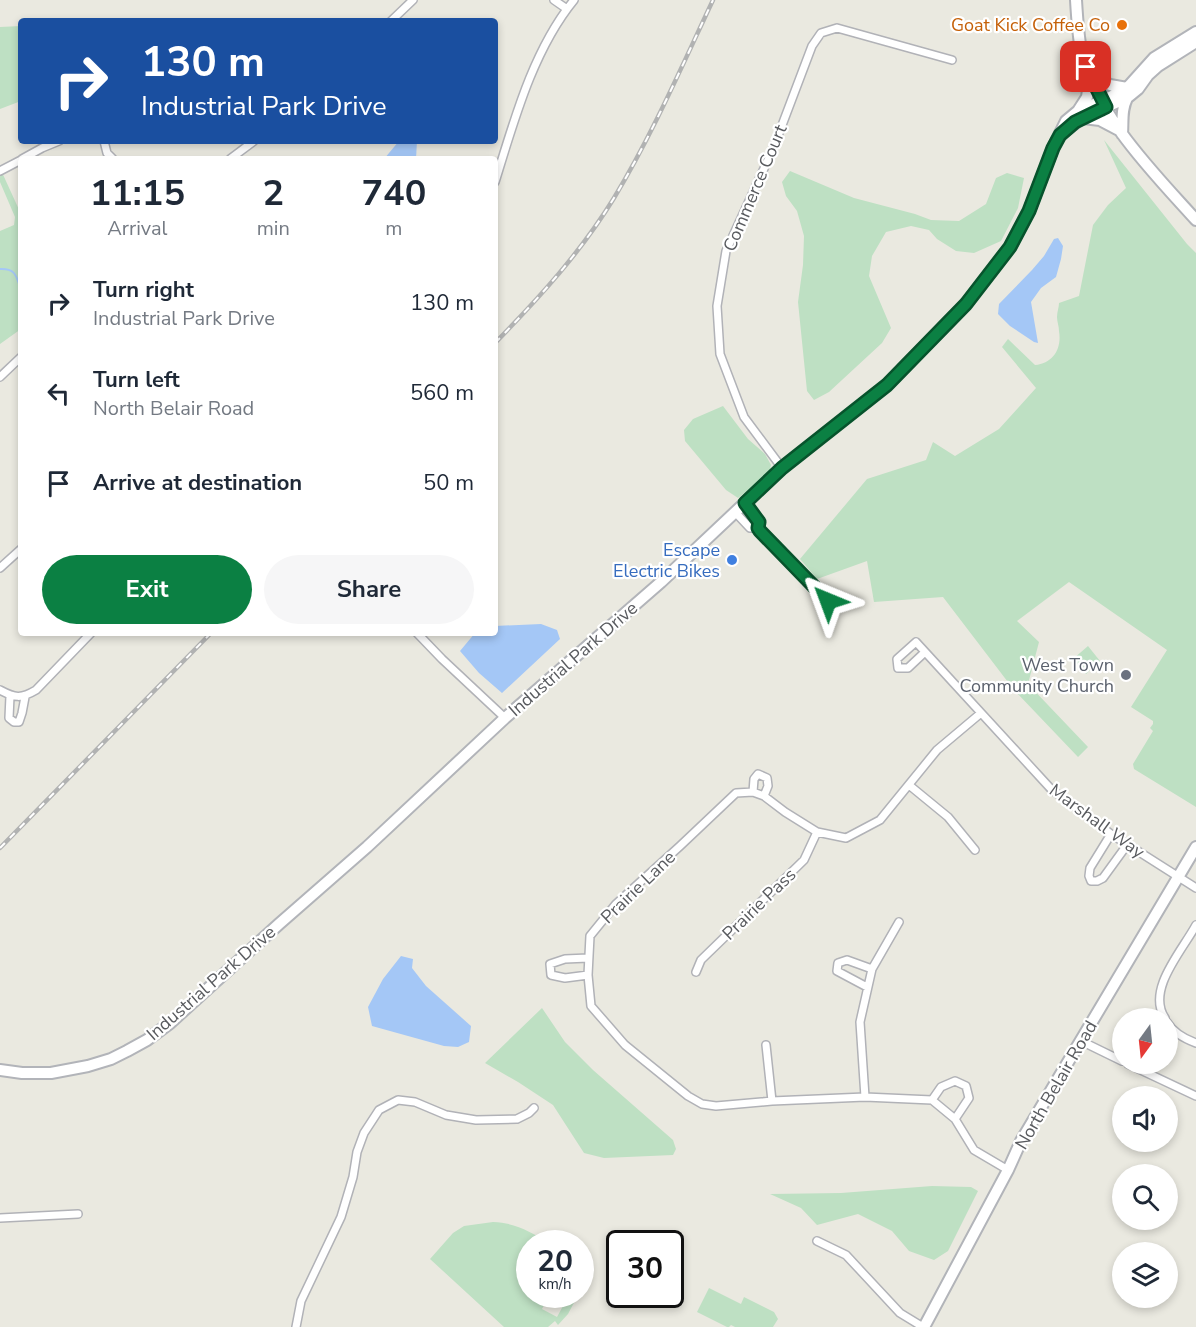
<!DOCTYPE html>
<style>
:root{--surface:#fff;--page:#f6f6f7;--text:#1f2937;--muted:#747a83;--accent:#0b8043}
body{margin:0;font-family:"Nunito Sans",sans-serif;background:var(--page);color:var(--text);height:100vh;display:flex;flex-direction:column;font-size:22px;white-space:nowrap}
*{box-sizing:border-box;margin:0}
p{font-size:20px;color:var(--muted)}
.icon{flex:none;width:33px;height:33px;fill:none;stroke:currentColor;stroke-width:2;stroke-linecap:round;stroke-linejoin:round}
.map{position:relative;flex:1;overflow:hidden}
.drawer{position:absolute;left:18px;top:156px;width:480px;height:480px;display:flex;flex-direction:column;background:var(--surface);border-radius:6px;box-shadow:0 3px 9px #0003}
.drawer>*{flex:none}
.hud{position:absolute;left:18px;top:18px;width:480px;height:126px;border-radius:6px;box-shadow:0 3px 9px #0003;background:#1a4fa0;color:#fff;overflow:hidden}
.needle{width:39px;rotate:195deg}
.fabs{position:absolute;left:1112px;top:1008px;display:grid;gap:12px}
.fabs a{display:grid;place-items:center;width:66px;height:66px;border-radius:50%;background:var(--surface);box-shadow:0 3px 9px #0003;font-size:30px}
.speed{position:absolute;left:516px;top:1230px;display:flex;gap:12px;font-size:30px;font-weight:700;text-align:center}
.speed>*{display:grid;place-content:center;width:78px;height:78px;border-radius:50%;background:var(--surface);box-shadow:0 3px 9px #0003;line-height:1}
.speed small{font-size:15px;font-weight:400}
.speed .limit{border:3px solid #111;border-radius:9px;background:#fff;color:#111}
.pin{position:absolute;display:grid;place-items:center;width:51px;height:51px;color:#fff;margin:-26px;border-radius:12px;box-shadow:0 3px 9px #0006}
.me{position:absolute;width:66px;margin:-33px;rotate:316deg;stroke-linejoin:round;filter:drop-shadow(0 0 4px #0008)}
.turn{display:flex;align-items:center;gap:21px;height:126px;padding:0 24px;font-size:27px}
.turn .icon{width:78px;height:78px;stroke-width:2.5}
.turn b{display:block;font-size:42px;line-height:51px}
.eta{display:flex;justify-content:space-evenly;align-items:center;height:102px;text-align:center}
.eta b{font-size:36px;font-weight:700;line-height:42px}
.cta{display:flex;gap:12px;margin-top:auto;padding:12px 24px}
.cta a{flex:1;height:69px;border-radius:36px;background:var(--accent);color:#fff;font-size:24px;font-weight:700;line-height:69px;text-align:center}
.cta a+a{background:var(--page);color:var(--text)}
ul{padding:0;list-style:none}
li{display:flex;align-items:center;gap:18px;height:90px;padding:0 24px}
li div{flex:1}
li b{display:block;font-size:22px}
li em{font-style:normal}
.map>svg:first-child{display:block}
.green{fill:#bee0c3}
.water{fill:#a4c7f6}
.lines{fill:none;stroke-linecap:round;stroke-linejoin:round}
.stream{stroke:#a4c7f6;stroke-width:2}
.street-casing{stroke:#b1b2b7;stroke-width:10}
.secondary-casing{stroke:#b2b4b9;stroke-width:14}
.street{stroke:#fff;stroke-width:7}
.secondary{stroke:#fff;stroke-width:10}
.rail-casing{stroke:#b1b2b2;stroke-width:4.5}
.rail{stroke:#fff;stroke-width:2;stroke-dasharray:7;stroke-linecap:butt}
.route-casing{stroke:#07532c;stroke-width:15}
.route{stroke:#0b8043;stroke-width:10}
.food-dot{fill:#e8710a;stroke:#fff;stroke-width:2}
.shop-dot{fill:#3f7fe0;stroke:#fff;stroke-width:2}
.worship-dot{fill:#6b7280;stroke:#fff;stroke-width:2}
.labels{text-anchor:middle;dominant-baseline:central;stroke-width:4.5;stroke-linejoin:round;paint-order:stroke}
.food-label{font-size:18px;fill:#c56008;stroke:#fff;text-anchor:end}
.street-label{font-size:18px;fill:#595b5f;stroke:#fff}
.shop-label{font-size:18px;fill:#366cbe;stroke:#fff;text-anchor:end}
.worship-label{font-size:18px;fill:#5b616d;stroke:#fff;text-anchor:end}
</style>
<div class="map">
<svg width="1196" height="1327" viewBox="0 0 1196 1327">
<rect width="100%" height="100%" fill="#eae9e0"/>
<path class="green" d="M21 26V101L0 109V27Z
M1104 140 1187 244 1196 253V807L1134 769 1133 764 1153 731 1150 728 1153 724V721L1131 707 1167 650 1069 582 1017 621 1039 642 1028 684 1088 747 1078 757 1014 690 943 597 874 602 867 561 817 579 800 559 867 479 926 460 933 442 955 456 999 429 1036 388 1002 347 1008 339 1035 365C1053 363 1062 349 1059 331 1059 326 1057 322 1057 317 1057 312 1059 307 1059 303L1079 296 1093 225 1108 205 1126 188Z
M0 168 21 214V329L0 344V231L14 225 15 217 0 182Z
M790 171 854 198 915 214 931 220 959 221 986 204 996 178 1007 173 1024 178 1018 208 1001 241 974 253 956 251 937 239 929 230 911 226 886 232 872 256 869 276 891 328 882 343 829 392 814 400 807 391 798 302 803 265 804 236 797 211 786 196 782 182Z
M723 406 748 439 765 454 771 465 769 473 738 498 726 490 685 441 684 430 693 419Z
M1088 646 1100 661 1086 674 1073 659Z
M542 1008 565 1042 593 1070 673 1140 676 1149 673 1155 604 1158 584 1153 553 1105 518 1082 485 1063Z
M932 1186 971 1187 978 1191 948 1251 934 1260 909 1251 892 1231 858 1214 817 1225 801 1208 770 1194 841 1193Z
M493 1222C517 1223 530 1232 550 1243L530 1244V1294L549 1295 542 1309 557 1317 569 1295H578L568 1314 558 1325 555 1321 548 1327H504L430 1259 453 1233 464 1226Z
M709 1288 741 1304 744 1297 774 1312 778 1319 773 1327H735L731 1325 729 1327H727L697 1312Z"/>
<path class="water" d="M399 141H417L416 159H384Z
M1058 238 1063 246 1061 259 1056 277 1041 288 1031 302 1038 343 1034 342 1010 326 998 314 999 304 1032 270 1044 256 1054 239Z
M541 624 557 630 560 639 502 693 479 673 460 651 475 633H495V626Z
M401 956 413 959 412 968 426 986 471 1026 469 1042 458 1047 444 1046 372 1026 368 1007 383 979Z"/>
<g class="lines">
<path class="stream" d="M0 269C17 268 16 278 21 289"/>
<g class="street-casing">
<path id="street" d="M554 0 567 9
M391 21 413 0
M104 141 107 153 113 159
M22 159 42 148 59 141
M230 159 254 141
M0 171 21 160
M495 182C514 121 533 50 574 0
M0 377 21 357
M782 468 744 417 720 354 717 306 726 251 773 149 812 46 821 33 837 28 952 60
M745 503 759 522 758 528
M735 512 750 528H758L828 601
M0 568 21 549
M417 633 442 659 505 718
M925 652 908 668H898L897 659 916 642 1051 789 1111 834 1196 888
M0 690C15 698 21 699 36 690L91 633
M10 696 9 718 14 722H19L22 713 25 697
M981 713 937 750 880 820 846 838 817 832 785 812 764 796 753 792 736 793 680 846 616 904 590 936 588 975 591 1006 625 1045 688 1096 702 1104 716 1106 772 1101 865 1097 932 1100 955 1119 974 1150 1008 1170
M909 785 948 817 975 850
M753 792 754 779 758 774 767 778 768 786 764 796
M1111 834 1090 868 1089 876 1091 881H1097L1103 878 1127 845
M696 972 701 960 804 860 817 832
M588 975 565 978 551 975 550 964 565 959 588 958
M867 987 837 971 838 963 847 960 872 969
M1165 1018C1146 990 1182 951 1196 925
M1167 1022C1173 1032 1185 1039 1196 1043
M1081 1041 1122 1061
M766 1045 772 1101
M1128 1064 1196 1096
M865 1097 860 1022 872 969 899 922
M932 1100 941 1087 955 1081 966 1086 969 1098 955 1119
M0 1218 78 1214
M817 1241 846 1255 900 1313 923 1327
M296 1327 301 1301 341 1217 353 1177 357 1152 364 1133 379 1110 398 1100 415 1102 446 1115 476 1120 517 1119 529 1113 534 1108"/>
</g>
<g class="secondary-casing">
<path id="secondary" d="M1076 0C1077 17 1078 34 1081 50 1097 117 1152 171 1196 220
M1078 111 1087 97 1090 76 1110 85 1127 88
M1083 118 1100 120 1119 130
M1065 131 1082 118 1127 98 1138 89 1148 75 1158 66 1196 42
M1122 134C1123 121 1121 110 1127 98
M0 1070 22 1073H51L88 1066 111 1059 127 1051 147 1040 170 1023 279 924 367 847 505 718 661 582 782 468 887 385 966 304 1010 247 1029 211 1053 148 1066 121 1078 111 1112 96 1127 88 1154 58 1196 32
M924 1327 1008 1170 1021 1141 1196 847"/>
</g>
<use href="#street" class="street"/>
<use href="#secondary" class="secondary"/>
<g class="rail-casing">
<path id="rail" d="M495 343C539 298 581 252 614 198 652 135 682 66 713 0
M0 848 211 633"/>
</g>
<use href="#rail" class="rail"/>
</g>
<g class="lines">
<g class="route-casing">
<path id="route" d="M828 601 760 531 758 528 759 522 745 503 782 468 887 385 966 304 1010 247 1029 211 1053 148 1060 135 1075 122 1106 107 1086 67"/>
</g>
<use href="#route" class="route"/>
</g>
<circle class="food-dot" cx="1122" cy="25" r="6"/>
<circle class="shop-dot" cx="732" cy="560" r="6"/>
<circle class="worship-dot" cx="1126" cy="675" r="6"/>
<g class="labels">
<g class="food-label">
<text x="1110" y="25">Goat Kick Coffee Co</text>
</g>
<g class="street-label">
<text transform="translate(755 188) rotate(-67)">Commerce Court</text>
<text transform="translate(573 659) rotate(-41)">Industrial Park Drive</text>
<text transform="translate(1097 821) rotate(36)">Marshall Way</text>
<text transform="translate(638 887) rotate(-44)">Prairie Lane</text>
<text transform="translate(759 904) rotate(-44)">Prairie Pass</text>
<text transform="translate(211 983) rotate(-41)">Industrial Park Drive</text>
<text transform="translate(1056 1085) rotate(-60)">North Belair Road</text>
</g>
<g class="shop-label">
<text x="720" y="550">Escape<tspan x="720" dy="21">Electric Bikes</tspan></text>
</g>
<g class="worship-label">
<text x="1114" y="665">West Town<tspan x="1114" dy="21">Community Church</tspan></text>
</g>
</g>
</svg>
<div class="fabs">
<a><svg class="needle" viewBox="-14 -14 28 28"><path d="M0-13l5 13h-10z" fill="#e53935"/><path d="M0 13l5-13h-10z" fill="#747a83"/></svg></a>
<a><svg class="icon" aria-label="sound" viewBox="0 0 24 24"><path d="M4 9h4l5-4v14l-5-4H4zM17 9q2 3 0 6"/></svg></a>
<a><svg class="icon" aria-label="search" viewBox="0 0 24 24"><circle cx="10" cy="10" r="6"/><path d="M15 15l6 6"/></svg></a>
<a><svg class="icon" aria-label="layers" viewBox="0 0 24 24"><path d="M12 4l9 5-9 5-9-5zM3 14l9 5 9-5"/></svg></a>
</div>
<div class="speed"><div>20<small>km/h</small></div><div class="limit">30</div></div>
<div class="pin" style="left:1086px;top:67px;background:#d93025"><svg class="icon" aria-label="arrive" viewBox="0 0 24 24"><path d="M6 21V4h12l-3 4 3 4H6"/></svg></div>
<svg class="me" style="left:828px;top:601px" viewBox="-20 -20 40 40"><path d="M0-17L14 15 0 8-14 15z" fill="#0b8043" stroke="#fff" stroke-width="4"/></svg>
<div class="hud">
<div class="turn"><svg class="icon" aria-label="right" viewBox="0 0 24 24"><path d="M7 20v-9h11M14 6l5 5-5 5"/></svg><div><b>130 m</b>Industrial Park Drive</div></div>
</div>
<section class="drawer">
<div class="eta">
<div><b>11:15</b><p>Arrival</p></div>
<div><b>2</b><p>min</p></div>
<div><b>740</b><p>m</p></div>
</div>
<ul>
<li><svg class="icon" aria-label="right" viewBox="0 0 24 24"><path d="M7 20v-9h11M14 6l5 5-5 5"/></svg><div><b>Turn right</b><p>Industrial Park Drive</p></div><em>130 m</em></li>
<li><svg class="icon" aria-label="left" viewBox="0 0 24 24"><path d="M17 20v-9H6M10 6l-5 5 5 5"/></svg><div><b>Turn left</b><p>North Belair Road</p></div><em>560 m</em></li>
<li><svg class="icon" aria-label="arrive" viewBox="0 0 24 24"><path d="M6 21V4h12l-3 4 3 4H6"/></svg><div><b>Arrive at destination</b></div><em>50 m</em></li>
</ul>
<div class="cta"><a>Exit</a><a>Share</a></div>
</section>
</div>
